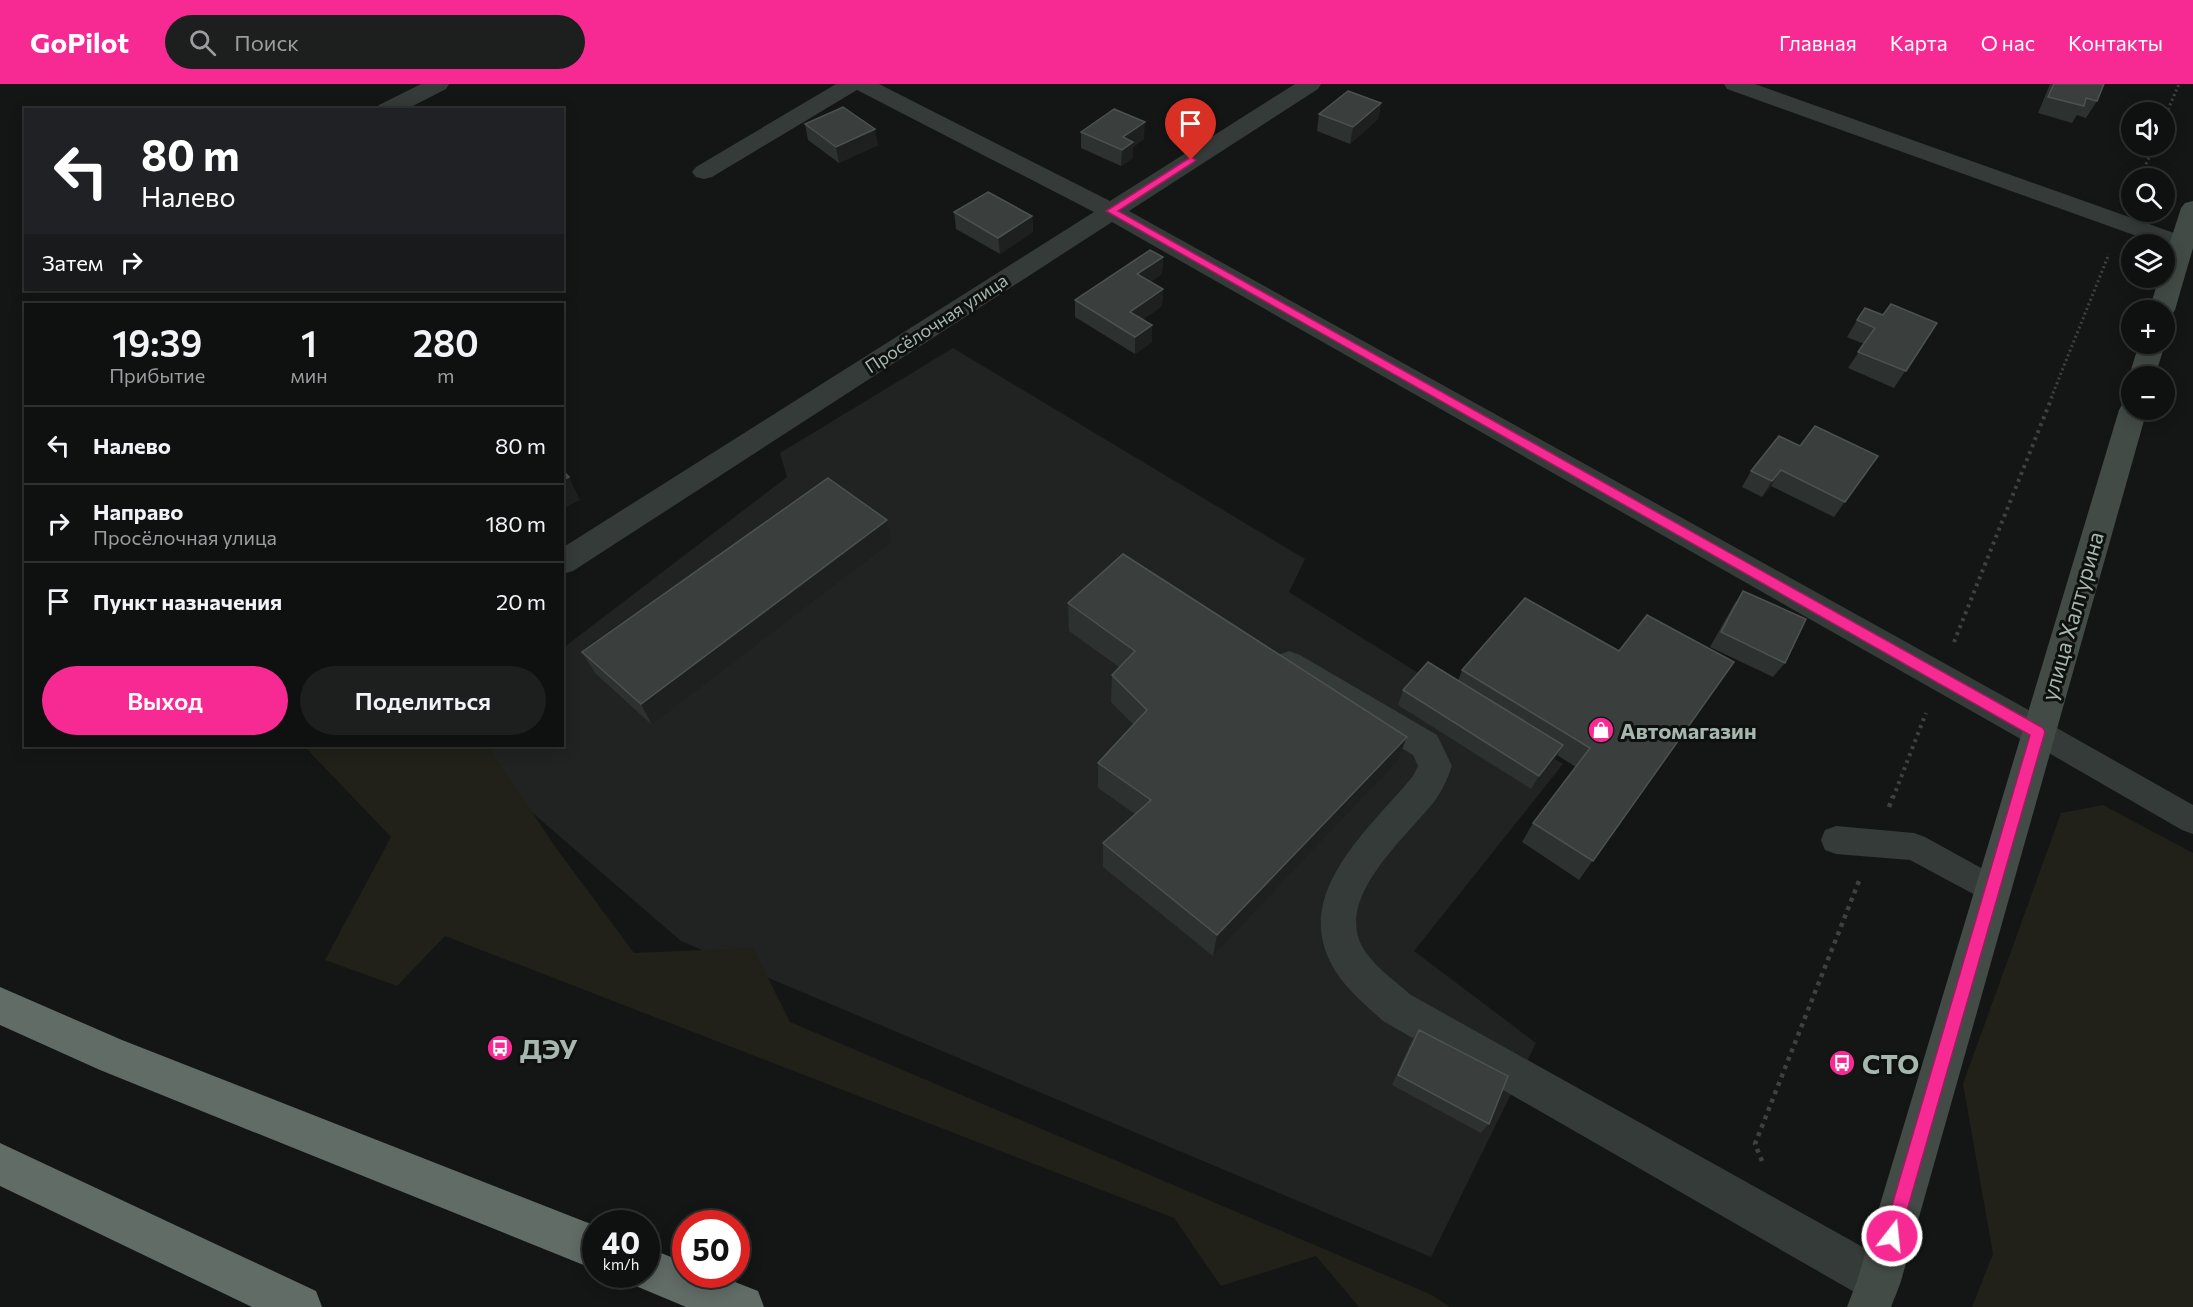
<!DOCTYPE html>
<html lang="ru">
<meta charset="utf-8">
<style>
:root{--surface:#0f1010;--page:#1d1e1e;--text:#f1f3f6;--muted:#9b9d9f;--line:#2f3030;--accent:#f72a94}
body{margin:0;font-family:Commissioner,sans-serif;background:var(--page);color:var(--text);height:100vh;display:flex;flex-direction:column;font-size:22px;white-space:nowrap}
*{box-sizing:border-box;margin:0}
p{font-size:20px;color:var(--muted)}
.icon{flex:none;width:33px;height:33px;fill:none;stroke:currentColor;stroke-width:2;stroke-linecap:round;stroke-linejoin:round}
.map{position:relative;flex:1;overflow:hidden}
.details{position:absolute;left:24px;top:219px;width:540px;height:444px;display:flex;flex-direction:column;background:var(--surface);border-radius:0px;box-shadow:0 3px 15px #0003,0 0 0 2px var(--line)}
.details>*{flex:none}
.top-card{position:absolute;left:24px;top:24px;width:540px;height:183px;border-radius:0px;box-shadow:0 3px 15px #0003,0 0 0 2px var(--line);background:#202124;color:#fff;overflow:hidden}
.controls{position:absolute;left:2121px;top:18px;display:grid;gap:12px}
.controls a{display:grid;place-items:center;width:54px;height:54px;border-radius:50%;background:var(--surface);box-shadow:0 3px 15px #0003,0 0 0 2px var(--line);font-size:30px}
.speed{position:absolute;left:582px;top:1126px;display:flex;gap:12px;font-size:30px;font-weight:700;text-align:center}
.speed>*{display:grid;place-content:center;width:78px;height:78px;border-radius:50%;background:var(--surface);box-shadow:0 3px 15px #0003,0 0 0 2px var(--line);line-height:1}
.speed small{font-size:15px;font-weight:400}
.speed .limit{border:9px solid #d22;background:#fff;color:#111}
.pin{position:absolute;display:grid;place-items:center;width:51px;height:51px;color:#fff;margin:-62px -26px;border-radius:50% 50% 50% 0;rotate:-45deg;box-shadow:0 0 6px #0007}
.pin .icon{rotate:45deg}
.me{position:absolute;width:66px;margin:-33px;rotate:16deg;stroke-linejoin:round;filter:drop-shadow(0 0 4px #0008)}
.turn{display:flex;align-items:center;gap:21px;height:126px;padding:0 18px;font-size:27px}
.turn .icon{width:78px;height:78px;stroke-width:2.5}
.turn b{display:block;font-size:42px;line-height:51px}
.then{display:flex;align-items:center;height:57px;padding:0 18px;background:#0003;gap:12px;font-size:22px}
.eta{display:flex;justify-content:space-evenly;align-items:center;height:102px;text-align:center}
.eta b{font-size:36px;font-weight:600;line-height:42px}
.button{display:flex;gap:12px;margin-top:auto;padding:12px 18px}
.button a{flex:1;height:69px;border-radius:36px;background:var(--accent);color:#fff;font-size:24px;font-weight:600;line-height:69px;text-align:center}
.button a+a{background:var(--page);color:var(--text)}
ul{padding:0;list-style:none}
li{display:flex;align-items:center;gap:18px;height:78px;padding:0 18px;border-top:2px solid var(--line)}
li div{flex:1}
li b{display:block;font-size:22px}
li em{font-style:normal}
header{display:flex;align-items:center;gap:36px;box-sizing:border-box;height:84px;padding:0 30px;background:var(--accent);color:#fff}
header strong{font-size:28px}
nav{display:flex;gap:33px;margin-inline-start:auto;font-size:21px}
.search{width:420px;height:54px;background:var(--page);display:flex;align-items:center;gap:15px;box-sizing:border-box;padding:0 21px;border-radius:33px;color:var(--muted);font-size:22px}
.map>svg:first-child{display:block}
.built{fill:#202322}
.green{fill:#21211a}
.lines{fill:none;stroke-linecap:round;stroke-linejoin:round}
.path-far2{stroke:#3b423f;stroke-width:3;stroke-dasharray:2 3;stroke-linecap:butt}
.path-far1{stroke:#3b423f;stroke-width:4;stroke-dasharray:3 4.5;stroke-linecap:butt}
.path{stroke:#3b423f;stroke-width:4.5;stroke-dasharray:4 5;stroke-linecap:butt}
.lane{fill:#353b39;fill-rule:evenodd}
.street{fill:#353b39;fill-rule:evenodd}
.secondary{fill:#434b47;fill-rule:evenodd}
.highway{fill:#616c67;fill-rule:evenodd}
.wall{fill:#2d3130}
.shaded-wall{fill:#1e201f}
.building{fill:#3a3f3d;stroke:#4b524f;stroke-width:1.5}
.route{fill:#f72a94;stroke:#a11b60;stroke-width:1.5}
.labels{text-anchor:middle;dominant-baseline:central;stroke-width:6;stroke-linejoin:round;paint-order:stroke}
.far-street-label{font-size:18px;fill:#a5b7ae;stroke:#0f1110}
.street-label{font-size:22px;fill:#a5b7ae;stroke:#0f1110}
.poi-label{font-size:22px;font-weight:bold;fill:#a5b7ae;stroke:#0f1110;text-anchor:start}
.near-poi-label{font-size:27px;font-weight:bold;fill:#a5b7ae;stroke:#0f1110;text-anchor:start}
</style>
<header>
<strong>GoPilot</strong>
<div class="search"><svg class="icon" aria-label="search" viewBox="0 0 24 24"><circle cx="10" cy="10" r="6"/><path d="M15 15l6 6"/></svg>Поиск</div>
<nav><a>Главная</a><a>Карта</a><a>О нас</a><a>Контакты</a></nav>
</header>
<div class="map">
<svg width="2193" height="1223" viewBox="0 0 2193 1223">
<rect width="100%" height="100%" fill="#141615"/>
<path class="built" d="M953 264 1305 475 1289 508 1563 680 1414 867 1536 959 1431 1173 681 857 455 662H562L563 564 787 393 780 369Z"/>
<path class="green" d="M304 662H488L556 764 634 869 753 864 790 938 1432 1211 1450 1223H1359L1316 1172 1221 1202 1174 1134 445 852 397 902 325 876 391 753Z
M2103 721 2193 769V1223H1972L1993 1170 1963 1000 2061 729Z"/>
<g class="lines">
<path class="path-far2" d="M2164 35 2179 0
M2140 94 2154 62
M2051 314 2109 170"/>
<path class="path-far1" d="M1954 558 2052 313
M1893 714 1926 629"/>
<path class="path" d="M1889 723 1893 712
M1762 1077 1755 1060 1859 797"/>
<path class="lane" d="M2038 636 2048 639 2193 721V750L2182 746 2028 657 2023 648 2028 639Z
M1836 742 1914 749 1925 753 2003 796 2008 806 2003 816 1992 820 1910 776 1836 770 1825 766 1821 756 1825 746Z"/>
<path class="street" d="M421 0H449L446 5 405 26H376L379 21Z
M836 0H879L1110 117 1295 0H1321L1318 5 1129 127 2050 638 2055 648 2050 658 2038 662 2026 658 1112 138 573 487 562 490V464L1094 128 857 6 712 93 704 95 696 93 692 88 696 83Z
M1724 0H1755L2191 155 2193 162 2191 165 2182 167 2173 165 1727 5Z
M1289 567 1300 571 1437 651 1452 682C1448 693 1443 705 1436 715 1410 750 1339 808 1360 858 1369 879 1394 896 1411 911L1895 1181 1901 1197 1895 1213 1879 1219 1863 1213 1383 937C1367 922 1348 907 1336 888 1287 812 1369 746 1413 692L1418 682 1413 671 1278 589 1273 580 1278 571Z"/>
<path class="secondary" d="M2193 117V164L2175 226 2171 232 2164 234V226H2149L2159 194H2164V177L2181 124 2185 119Z
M2164 259 2165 260 2155 292H2132V297L2129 292 2139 260Z
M2132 317V326H2147L1901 1197 1891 1223H1847L1857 1197 2119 326 2123 319Z"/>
<path class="highway" d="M0 903 122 956 596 1142V1186L100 986 0 941Z
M0 1059 316 1207 322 1223H252L0 1102Z
M646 1163 686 1179V1191H717L758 1207 764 1223H686L631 1200 627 1191H646Z"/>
</g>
<path class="wall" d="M2050 0H2104L2097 17 2086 34 2077 31 2072 39 2038 29Z
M1381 19 1378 35 1350 60 1317 47 1319 30Z
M805 40 878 61 839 79 808 56Z
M1081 48 1144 55 1133 63V74L1121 82 1081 64Z
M954 128 1032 132 1033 148 1000 170 956 145Z
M1163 173 1162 190 1150 198 1163 205 1162 222 1142 236 1152 241V258L1135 270 1075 233V216Z
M1883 231 1937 239 1894 304 1848 284 1864 260 1847 253 1857 236Z
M1800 362 1878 372 1834 433 1771 402 1762 413 1742 403 1751 387Z
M892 458 652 641 595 589 582 568Z
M1743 507 1785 579 1773 593 1710 563 1733 522Z
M1068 519 1397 678 1213 872 1103 783V759L1135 730 1098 704V679L1134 641 1111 618 1112 591 1119 583 1069 547Z
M1619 567 1734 578 1579 796 1522 758 1533 739 1576 683 1557 671 1531 705 1398 621 1403 606 1458 597 1462 586Z
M1419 946 1489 1040 1481 1049 1392 1001 1412 956Z"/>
<path class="shaded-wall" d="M1381 19 1378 35 1350 60 1353 43Z
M1145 38 1144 55 1133 63V74L1121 82 1122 66 1123 53Z
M875 45 878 61 839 79 836 63Z
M1032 132 1033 148 1000 170 998 154Z
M1163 173 1162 190 1137 207V190Z
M1163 205 1162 222 1129 245 1130 228Z
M1152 241V258L1135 270V253Z
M1781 386 1771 402 1762 413 1772 397Z
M569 393 580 416 562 425V396Z
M887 436 892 458 652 641 641 620Z
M1407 653 1397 678 1213 872 1217 851Z
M1563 661 1555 675 1531 705 1539 692Z"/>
<path class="building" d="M2054 0H2104L2097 17 2086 14 2084 22 2048 13Z
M1348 7 1381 19 1353 43 1319 30Z
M843 23 875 45 836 63 805 40Z
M1114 25 1145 38 1123 53 1133 58 1122 66 1081 48Z
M988 108 1032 132 998 154 954 128Z
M1150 166 1163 173 1137 190 1163 205 1130 228 1152 241 1135 253 1075 216Z
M1891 220 1937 239 1906 287 1858 268 1875 244 1857 236 1865 224 1883 231Z
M1815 342 1878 372 1845 418 1781 386 1772 397 1751 387 1779 352 1800 362Z
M562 386 569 393 562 396Z
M828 394 887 436 641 620 582 568Z
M1123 470 1407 653 1217 851 1103 759 1151 716 1098 679 1147 626 1112 591 1135 567 1068 519Z
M1743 507 1806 535 1785 579 1721 548Z
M1525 514 1619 567 1647 531 1734 578 1593 777 1533 739 1590 664 1462 586Z
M1428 578 1563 661 1539 692 1403 606Z
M1419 946 1508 992 1489 1040 1398 991Z"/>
<path class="route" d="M1191 73 1196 76 1194 78 1118 127 2043 644 2045 648 1898 1158 1892 1161 1885 1158 1883 1152 2030 651 1106 127Z"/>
<defs>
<g id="shop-disc" transform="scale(1.35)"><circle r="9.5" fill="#f72a94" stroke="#0f1110"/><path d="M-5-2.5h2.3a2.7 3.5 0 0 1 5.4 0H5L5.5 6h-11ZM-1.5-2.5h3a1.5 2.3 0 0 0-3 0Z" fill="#fff"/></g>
<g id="bus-disc" transform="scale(1.35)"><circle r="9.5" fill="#f72a94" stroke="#0f1110"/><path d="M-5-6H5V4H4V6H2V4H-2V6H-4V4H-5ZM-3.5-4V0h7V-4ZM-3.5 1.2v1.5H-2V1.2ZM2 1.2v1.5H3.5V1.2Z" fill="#fff"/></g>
</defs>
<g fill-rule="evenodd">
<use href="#shop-disc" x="1601" y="646"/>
<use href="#bus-disc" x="500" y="964"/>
<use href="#bus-disc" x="1842" y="979"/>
</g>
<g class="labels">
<g class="far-street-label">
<text transform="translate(936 239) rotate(-33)">Просёлочная улица</text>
</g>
<g class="street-label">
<text transform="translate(2072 532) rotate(-74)">улица Халтурина</text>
</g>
<g class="poi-label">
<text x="1620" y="646">Автомагазин</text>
</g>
<g class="near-poi-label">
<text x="520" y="964">ДЭУ</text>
<text x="1862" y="979">СТО</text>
</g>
</g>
</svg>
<div class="controls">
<a><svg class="icon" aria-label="sound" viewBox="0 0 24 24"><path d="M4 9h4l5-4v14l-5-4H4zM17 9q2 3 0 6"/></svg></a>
<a><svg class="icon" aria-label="search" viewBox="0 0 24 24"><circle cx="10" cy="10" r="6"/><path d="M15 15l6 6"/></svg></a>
<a><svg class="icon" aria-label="layers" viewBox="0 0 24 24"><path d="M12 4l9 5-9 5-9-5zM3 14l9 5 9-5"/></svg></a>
<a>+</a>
<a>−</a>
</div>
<div class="speed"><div>40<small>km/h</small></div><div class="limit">50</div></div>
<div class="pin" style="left:1191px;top:76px;background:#d93025"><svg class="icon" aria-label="arrive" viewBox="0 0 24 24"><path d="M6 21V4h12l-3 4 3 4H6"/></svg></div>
<svg class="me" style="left:1892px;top:1152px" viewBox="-20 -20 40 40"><circle r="17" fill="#f72a94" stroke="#fff" stroke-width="3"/><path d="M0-11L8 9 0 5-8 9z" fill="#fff"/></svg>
<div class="top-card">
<div class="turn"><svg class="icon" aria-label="left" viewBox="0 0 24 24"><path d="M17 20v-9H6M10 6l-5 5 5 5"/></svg><div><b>80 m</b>Налево</div></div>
<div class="then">Затем<svg class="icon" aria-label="right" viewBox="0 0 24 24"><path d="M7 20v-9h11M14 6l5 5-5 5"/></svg></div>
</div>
<section class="details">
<div class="eta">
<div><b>19:39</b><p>Прибытие</p></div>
<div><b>1</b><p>мин</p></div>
<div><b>280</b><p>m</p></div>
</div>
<ul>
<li><svg class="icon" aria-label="left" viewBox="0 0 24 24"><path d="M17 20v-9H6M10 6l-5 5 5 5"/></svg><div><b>Налево</b></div><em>80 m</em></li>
<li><svg class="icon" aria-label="right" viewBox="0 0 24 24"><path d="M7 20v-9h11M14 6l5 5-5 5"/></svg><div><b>Направо</b><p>Просёлочная улица</p></div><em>180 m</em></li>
<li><svg class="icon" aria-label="arrive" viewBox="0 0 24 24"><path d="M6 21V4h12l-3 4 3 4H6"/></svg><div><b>Пункт назначения</b></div><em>20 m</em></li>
</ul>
<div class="button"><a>Выход</a><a>Поделиться</a></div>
</section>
</div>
